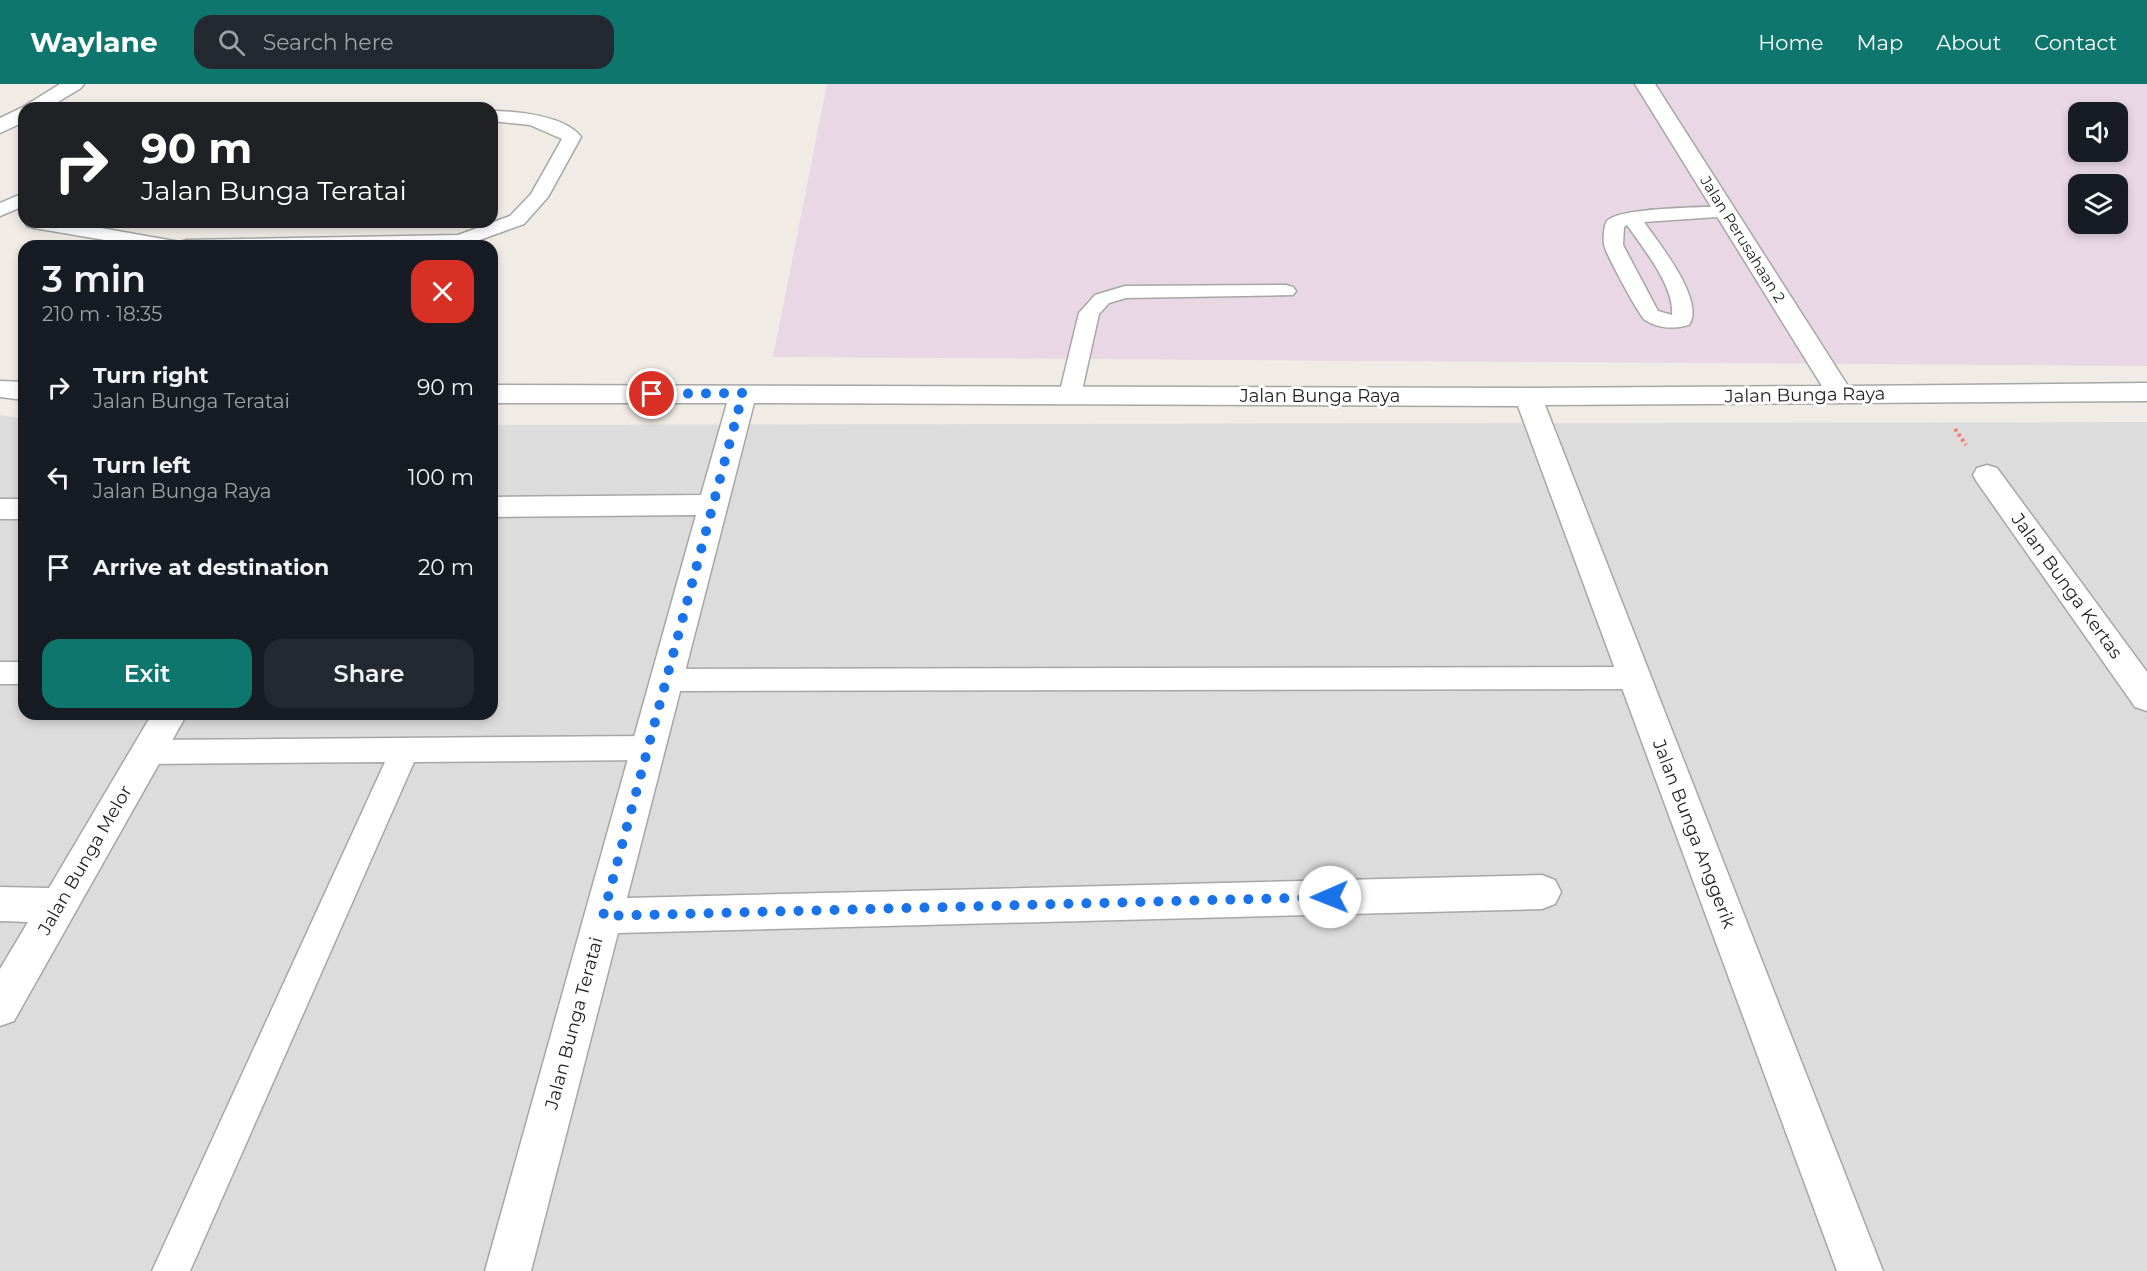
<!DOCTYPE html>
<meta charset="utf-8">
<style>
:root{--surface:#171b24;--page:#242831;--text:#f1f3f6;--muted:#9ea1a6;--accent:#0f766e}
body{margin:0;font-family:Montserrat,sans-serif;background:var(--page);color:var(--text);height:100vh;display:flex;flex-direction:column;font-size:22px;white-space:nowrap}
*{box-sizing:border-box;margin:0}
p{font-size:20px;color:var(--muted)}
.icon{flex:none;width:33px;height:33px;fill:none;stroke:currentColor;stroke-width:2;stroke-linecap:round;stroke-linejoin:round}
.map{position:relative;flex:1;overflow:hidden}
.panel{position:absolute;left:18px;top:156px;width:480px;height:480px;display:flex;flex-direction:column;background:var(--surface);border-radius:18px;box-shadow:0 3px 9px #0003}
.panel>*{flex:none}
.hud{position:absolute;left:18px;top:18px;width:480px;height:126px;border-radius:18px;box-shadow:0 3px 9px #0003;background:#202124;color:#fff;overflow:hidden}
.fabs{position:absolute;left:2068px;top:18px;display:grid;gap:12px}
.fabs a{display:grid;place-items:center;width:60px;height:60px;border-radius:12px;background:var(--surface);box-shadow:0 3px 9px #0003;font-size:30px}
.pin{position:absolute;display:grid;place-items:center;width:51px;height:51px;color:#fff;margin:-26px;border:3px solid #fff;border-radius:50%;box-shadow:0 2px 6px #0007}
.me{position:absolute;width:66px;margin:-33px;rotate:269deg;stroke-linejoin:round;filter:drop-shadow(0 0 4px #0008)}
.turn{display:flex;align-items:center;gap:21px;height:126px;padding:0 24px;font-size:27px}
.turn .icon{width:78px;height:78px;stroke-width:2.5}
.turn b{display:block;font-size:42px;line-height:51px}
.round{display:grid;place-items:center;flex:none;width:63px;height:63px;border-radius:18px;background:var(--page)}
.summary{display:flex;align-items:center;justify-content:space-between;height:102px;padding:0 24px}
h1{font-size:36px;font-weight:600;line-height:45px}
.button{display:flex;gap:12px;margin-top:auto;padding:12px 24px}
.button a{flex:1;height:69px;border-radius:18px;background:var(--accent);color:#fff;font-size:24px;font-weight:600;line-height:69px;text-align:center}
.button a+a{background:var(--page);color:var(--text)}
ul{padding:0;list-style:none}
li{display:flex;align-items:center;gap:18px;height:90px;padding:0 24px}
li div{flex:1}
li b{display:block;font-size:22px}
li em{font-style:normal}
header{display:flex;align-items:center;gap:36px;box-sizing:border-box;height:84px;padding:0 30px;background:var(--accent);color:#fff}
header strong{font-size:28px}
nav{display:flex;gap:33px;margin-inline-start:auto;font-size:21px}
.search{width:420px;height:54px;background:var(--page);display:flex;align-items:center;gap:15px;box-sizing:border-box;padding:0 21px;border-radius:18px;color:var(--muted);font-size:22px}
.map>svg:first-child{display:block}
.residential{fill:#dddcdc}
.industrial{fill:#e9d7e5;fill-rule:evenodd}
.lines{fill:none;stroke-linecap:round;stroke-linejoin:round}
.service-casing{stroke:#a6a6a6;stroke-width:3}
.minor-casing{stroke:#a6a6a6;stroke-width:3}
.tertiary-casing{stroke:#a6a6a6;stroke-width:3}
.path{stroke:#fc7c6a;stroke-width:4;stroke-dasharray:3 3;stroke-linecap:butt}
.service{fill:#fff;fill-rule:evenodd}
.minor{fill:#fff;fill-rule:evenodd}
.tertiary{fill:#fff;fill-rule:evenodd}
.route{stroke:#1a73e8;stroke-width:10;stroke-dasharray:0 18}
.labels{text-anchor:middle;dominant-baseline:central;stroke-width:6;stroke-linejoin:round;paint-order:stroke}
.far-street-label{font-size:15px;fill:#1f1f1f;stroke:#fff}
.street-label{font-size:18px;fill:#1f1f1f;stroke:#fff}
</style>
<header>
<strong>Waylane</strong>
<div class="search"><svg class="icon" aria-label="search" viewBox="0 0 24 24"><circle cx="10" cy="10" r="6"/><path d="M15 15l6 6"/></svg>Search here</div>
<nav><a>Home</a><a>Map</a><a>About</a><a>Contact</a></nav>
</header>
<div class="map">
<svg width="2147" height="1187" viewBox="0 0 2147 1187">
<rect width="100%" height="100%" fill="#f0ece5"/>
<path class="residential" d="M0 331 24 335V630H492V341L2147 338V1187H0Z"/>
<path class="industrial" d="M827 0H2147V282L773 273ZM2079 28H2118V68H2079ZM2079 100H2118V140H2079Z"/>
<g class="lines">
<g class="service-casing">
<path id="service" d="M492 27C516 27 566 32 581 53L548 113 524 140 463 162H140L34 144 27 142 25 138H67L180 158 187 156 458 151 510 132 531 110 562 55 530 41 492 37Z
M24 109V122L0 132V119Z
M1725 122 1732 124 1734 128 1732 132 1644 138C1658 158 1706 217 1689 241 1674 245 1659 245 1645 236 1640 233 1604 167 1604 160 1603 155 1604 141 1607 137 1620 123 1703 124 1725 122ZM1627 141C1643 164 1675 203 1672 231L1658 227 1623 161 1624 143Z
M1286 201 1293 203 1296 207 1293 211 1126 214 1109 219 1099 230 1081 311 1078 316 1070 318 1062 316 1059 311 1079 229 1095 211 1125 202Z
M0 578H24V600H0Z
M1635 583 1645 586 1649 594 1645 602 1635 605 666 607 656 604 652 596 656 588 666 585Z
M648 652 658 656 662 664 658 672 648 676 414 678 190 1187H152L385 678 148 680 138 676 134 668 138 660 148 656Z"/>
</g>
<g class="minor-casing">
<path id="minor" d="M1635 0H1655L1848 302 2147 299V317L1545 321 1883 1187H1837L1518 322 754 319 627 814 1542 791 1555 796 1561 808 1555 820 1542 825 618 849 531 1187H485L696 431 492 433V413L701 411 727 319H492V301L1528 304 1822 302Z
M0 297 24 298V316L0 313Z
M1987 381 1997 384 2147 588V627L2135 623 1977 398 1973 391 1977 384Z
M0 415H24V435H0Z
M152 630H187L14 937 0 942V885L28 838 0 837V803L49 804Z"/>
</g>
<g class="tertiary-casing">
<path id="tertiary" d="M60 0H84L81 4 48 24H24V38L0 49V34L23 23Z"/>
</g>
<path class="path" d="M1955 345 1966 361"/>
<use href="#service" class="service"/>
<use href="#minor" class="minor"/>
<use href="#tertiary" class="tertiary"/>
</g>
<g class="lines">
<path class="route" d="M652 310 743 309 603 832 1330 813"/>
</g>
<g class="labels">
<g class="far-street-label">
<text transform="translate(1743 155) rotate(58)">Jalan Perusahaan 2</text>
</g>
<g class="street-label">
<text transform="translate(1805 311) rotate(-1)">Jalan Bunga Raya</text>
<text x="1320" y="312">Jalan Bunga Raya</text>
<text transform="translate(2067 502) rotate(54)">Jalan Bunga Kertas</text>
<text transform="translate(1694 750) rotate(69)">Jalan Bunga Anggerik</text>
<text transform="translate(85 776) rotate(-60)">Jalan Bunga Melor</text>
<text transform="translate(574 939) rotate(-75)">Jalan Bunga Teratai</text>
</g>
</g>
</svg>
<div class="fabs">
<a><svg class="icon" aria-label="sound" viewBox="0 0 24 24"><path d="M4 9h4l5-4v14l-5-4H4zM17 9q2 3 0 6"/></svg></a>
<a><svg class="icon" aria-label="layers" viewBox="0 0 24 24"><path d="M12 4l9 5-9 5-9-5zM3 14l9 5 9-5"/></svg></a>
</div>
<div class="pin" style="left:652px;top:310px;background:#d93025"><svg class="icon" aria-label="arrive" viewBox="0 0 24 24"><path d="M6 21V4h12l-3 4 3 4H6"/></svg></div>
<svg class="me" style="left:1330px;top:813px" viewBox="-20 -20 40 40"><circle r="19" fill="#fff"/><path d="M0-13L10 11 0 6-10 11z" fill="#1a73e8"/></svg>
<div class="hud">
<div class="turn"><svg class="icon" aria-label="right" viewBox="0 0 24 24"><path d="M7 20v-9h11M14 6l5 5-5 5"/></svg><div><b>90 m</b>Jalan Bunga Teratai</div></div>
</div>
<section class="panel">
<div class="summary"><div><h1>3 min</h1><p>210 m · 18:35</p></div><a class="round" style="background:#d93025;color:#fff"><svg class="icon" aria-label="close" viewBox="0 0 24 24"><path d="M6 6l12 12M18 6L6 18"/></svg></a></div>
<ul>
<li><svg class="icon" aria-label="right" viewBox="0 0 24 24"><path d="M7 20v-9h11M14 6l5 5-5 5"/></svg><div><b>Turn right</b><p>Jalan Bunga Teratai</p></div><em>90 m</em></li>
<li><svg class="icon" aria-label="left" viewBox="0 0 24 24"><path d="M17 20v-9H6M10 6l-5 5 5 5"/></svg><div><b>Turn left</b><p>Jalan Bunga Raya</p></div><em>100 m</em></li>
<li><svg class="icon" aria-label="arrive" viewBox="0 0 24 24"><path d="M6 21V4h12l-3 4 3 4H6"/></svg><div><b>Arrive at destination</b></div><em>20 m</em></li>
</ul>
<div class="button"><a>Exit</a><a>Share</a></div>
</section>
</div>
